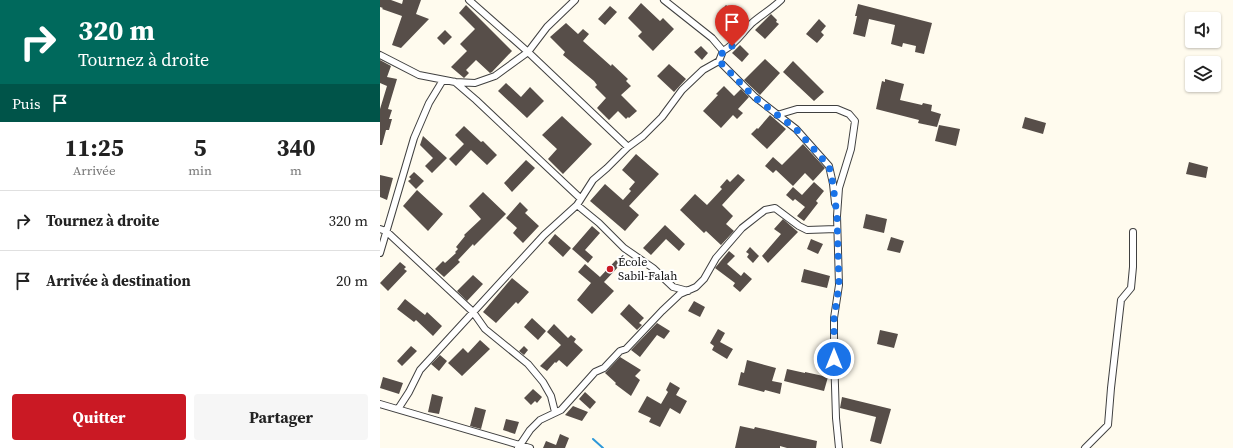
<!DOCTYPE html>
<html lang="fr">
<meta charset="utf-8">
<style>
:root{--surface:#fff;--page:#f6f6f6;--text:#222;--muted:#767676;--line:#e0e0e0;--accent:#ca1924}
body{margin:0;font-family:"Source Serif 4",serif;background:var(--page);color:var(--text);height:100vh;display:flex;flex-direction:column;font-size:15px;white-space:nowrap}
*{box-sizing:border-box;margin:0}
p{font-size:13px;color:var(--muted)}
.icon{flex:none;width:22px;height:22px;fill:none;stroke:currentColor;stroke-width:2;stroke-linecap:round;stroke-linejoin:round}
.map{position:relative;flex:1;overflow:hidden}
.side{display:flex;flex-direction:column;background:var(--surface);width:380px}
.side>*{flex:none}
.guide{background:#00695c;color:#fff;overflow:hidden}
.buttons{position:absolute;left:805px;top:12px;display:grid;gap:8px}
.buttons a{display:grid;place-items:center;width:36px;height:36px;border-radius:4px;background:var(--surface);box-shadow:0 1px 3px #0004;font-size:20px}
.pin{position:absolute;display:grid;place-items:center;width:34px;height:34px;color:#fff;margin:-41px -17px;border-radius:50% 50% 50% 0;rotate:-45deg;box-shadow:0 0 4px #0007}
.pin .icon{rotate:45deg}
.me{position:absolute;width:44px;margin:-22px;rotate:0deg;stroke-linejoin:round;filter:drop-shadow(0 0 3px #0008)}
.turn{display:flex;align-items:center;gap:14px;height:84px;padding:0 12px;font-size:18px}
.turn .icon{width:52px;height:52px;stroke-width:2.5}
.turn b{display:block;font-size:28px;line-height:34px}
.then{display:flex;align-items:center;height:38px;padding:0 12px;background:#0003;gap:8px;font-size:15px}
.eta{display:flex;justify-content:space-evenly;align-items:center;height:68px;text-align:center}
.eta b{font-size:24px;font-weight:700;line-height:28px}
.action{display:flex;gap:8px;margin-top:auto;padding:8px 12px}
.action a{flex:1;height:46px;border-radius:4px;background:var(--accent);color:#fff;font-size:16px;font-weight:700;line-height:46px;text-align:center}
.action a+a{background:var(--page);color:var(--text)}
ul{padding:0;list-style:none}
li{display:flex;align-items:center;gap:12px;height:60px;padding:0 12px;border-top:1px solid var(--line)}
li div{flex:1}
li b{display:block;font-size:15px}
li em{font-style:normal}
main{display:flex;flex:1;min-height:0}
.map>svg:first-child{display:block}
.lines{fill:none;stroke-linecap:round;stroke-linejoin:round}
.stream{stroke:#2e98d9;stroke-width:2}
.building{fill:#574e49}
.street-casing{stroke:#404040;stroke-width:8}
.street{stroke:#fff;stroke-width:6}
.route{stroke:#1a73e8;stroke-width:7;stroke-dasharray:0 12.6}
.poi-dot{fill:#ca1924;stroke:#fff;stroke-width:1.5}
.labels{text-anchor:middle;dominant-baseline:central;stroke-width:4;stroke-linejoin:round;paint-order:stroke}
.poi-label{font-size:12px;fill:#0d0d0d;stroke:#fff;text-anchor:start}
</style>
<main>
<section class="side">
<div class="guide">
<div class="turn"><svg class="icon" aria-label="right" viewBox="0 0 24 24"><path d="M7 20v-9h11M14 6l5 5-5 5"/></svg><div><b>320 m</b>Tournez à droite</div></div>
<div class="then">Puis<svg class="icon" aria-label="arrive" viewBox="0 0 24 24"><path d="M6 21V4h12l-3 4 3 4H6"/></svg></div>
</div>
<div class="eta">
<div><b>11:25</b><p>Arrivée</p></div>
<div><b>5</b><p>min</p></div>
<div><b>340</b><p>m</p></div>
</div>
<ul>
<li><svg class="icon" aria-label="right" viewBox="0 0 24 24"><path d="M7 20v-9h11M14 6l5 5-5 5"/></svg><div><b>Tournez à droite</b></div><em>320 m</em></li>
<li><svg class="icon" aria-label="arrive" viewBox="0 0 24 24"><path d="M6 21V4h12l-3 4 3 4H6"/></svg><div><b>Arrivée à destination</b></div><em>20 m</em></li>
</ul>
<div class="action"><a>Quitter</a><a>Partager</a></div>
</section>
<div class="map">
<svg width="853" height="448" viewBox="0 0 853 448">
<rect width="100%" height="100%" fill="#fffbee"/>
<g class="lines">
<path class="stream" d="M213 439 223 448"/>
</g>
<path class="building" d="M0 0H11L22 4 23 0H41L36 14 49 19 21 48 12 45 22 16 2 9 3 8 0 7Z
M261 3 280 21 283 18 294 29 273 51 258 36 262 32 248 18Z
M478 4 552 23 544 54 535 52 536 46 523 43 522 47 511 44 515 25 489 19 485 37 473 34 477 16H475Z
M86 5 132 51 112 72 110 73 96 60 86 70 89 73 84 78 71 67 87 51 80 44 95 29 79 13Z
M346 5 356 14 347 23 338 14Z
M230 6 237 12 225 25 218 19Z
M391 14 397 20 396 22 399 24 385 39 375 30Z
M439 19 446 26 441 32 444 35 437 43 426 34Z
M186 23 198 34 203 29 209 34 203 41 231 66 232 64 248 79 246 81 251 86 241 95 257 111 249 118 248 117 246 119 238 111 229 120 217 108 226 98 215 87 217 85 214 81 183 55 185 52 170 37Z
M65 30 72 37 64 45 57 38Z
M360 45 369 54 362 62 352 53Z
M321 46 328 53 322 60 314 52Z
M385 59 400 73 380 95 364 80Z
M0 60 11 66 7 77 17 79 8 109 12 110 9 119H12L9 130H6L2 145H0V109L7 86 0 83Z
M413 61 444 92 434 101 403 72Z
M289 64 306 79 294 92 277 76Z
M505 79 524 84 520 100 542 105 543 103 552 105 551 111 561 114 557 127 538 123 539 120 496 109 502 81 505 82Z
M126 83 141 97 150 87 164 101 147 118 118 91Z
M344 86 354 96 361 89 369 97 358 109 363 113 357 119 353 115 341 128 323 111 338 95 336 94Z
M390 115 406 129 387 149 371 134 377 128 378 129Z
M182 116 212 144 183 174 168 159 177 149 162 135Z
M645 117 666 123 663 134 642 128Z
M559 125 580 129 576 146 555 141Z
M84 126 101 142 103 141 117 155 107 165 91 150 76 166 69 159 84 144 75 135Z
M43 136 67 158 52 173 45 166 53 158 40 145Z
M423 144 445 168 433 181 425 173 413 186 396 170 393 173 385 166 393 157 402 165Z
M256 154 279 174 249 206 259 215 245 231 210 201 225 184 243 200 251 191 249 189 255 182 242 170Z
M146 160 155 168 132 192 124 183Z
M809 162 828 167 826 178 806 174Z
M34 172 44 181 36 189 28 181 31 179 29 177Z
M358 174 365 180 342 205 353 216 346 224 354 231 341 245 326 231 324 233 300 210 315 194 327 205 342 189 340 187 347 179 350 182Z
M0 175 13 178 7 200 0 197Z
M434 182 444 191 436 201 438 203 424 221 417 216 425 207 415 199 413 201 406 195 413 187 422 195Z
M37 190 63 214 48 231 23 206Z
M103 192 126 214 94 246 93 244 78 260 80 262 64 277 55 269 63 261 65 263 76 253 75 252 78 249 76 247 85 236 84 235 101 219 89 206Z
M140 202 148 210 145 213 159 226 143 243 133 233 137 228 126 218Z
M486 214 507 219 504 233 483 228Z
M403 219 418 232 388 263 382 256 401 234 394 229Z
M285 225 305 244 299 251 286 239 271 255 263 248Z
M212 226 220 233 205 250 213 257 208 263 192 249Z
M175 234 191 248 183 257 168 243Z
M511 237 524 241 520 253 507 250Z
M431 239 443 244 438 254 427 249Z
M370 247 379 256 373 263 367 257 369 254 366 252Z
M349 251 355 256 347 264 361 276 364 272 372 279 360 292 353 286 355 283 335 268Z
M236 260 240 265 224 282 234 291 212 314 197 300 211 283 198 272 205 264 220 277Z
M20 262 26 267 24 269 27 271 8 291 0 283Z
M424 269 450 276 447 288 421 282Z
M93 275 103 284 87 301 77 291Z
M132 278 149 292 138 304 136 302 116 323 103 312Z
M25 299 45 315 47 312 62 326 53 336 36 320 34 322 17 309Z
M314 301 325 307 320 317 308 311Z
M249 304 264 318 259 323 262 325 257 330 240 314Z
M152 318 166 331 158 340 144 327Z
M277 323 290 331 284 339 277 335 260 357 251 350Z
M174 324 188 338 191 335 196 339 194 342 203 350 187 367 179 360 176 363 175 362 167 371 160 366 181 345 167 332Z
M338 329 345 333 340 342 353 349 347 359 332 350 334 346 330 343Z
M500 330 518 334 514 348 497 344Z
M100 340 110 349 82 376 68 363 83 348 88 353Z
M31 346 37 351 22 366 17 361Z
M144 346 148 350 144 355 139 351Z
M60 355 67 361 59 371 51 364Z
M240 357 261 370 255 376 260 380 251 396 235 384 236 383 225 373Z
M367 360 396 368 392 381 402 383 400 394 385 390 384 392 358 385 361 372 364 373Z
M407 369 425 373V372L448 377 444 391 404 381Z
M3 377 23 383 19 394 0 388Z
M290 382 300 388 296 395 307 401 300 414 290 408 280 427 269 422 271 418 258 412 267 396 281 404 288 392 286 390Z
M153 389 162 397 157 403 155 401 151 405 144 398Z
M205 392 216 402 210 409 199 399Z
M52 394 63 397 59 414 48 412Z
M462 397 511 409 501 444 490 441 496 417 460 408Z
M193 406 208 412 202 421 185 415Z
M95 407 106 410 101 429 90 426Z
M126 419 139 422 135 434 123 430Z
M360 426 374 429 375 427 437 441 436 448H407L400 446V448H355Z
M180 434 189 438 185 448H163L166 441 176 445Z"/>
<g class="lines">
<g class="street-casing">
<path id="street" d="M89 0 148 52 248 147
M343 51C357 43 361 34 372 23 381 15 392 9 401 0
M0 55 39 75 75 82 95 83 115 76 148 52 167 27 195 0
M339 61 375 97 416 129 449 166 453 184 455 203
M75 82 96 100 200 198
M397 115 417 109H457L469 114 475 121 471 149 459 188 457 216 459 285 454 318V354L456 418 459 448
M197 205 219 223 244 248 273 268 293 287 308 291
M0 229 6 231 93 312 105 329 148 364 163 382 171 396 175 412
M0 253 34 138 49 103 63 80
M0 404 150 448
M18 409 29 392 40 370 164 235 197 205 213 180 227 168 248 147 263 136 282 117 302 90 323 70 339 61 343 51 332 38 284 0
M138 448 150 430 160 420 181 410 215 372 224 368 240 351 246 349 282 311 300 294 316 287 324 279 336 258 362 228 385 210 395 208 419 226 427 230 456 229
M705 448 728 425 731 388 741 300 751 288 753 267V232"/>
</g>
<use href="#street" class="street"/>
</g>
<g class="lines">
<path class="route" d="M352 46 343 51 339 61 374 97 416 129 449 166 453 184 457 216 459 285 454 318V359"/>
</g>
<circle class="poi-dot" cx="230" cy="269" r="4"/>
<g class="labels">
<g class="poi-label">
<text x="238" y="262">École<tspan x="238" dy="14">Sabil-Falah</tspan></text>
</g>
</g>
</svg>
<div class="buttons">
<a><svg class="icon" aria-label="sound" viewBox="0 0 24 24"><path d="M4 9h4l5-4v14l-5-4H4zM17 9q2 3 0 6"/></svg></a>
<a><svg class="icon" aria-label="layers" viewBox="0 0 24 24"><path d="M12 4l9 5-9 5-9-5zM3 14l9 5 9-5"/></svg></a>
</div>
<div class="pin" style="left:352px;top:46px;background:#d93025"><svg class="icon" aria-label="arrive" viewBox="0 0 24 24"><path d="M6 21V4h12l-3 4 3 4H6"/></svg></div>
<svg class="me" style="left:454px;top:359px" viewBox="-20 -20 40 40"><circle r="17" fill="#1a73e8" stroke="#fff" stroke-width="3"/><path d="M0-11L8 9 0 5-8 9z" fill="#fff"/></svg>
</div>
</main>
